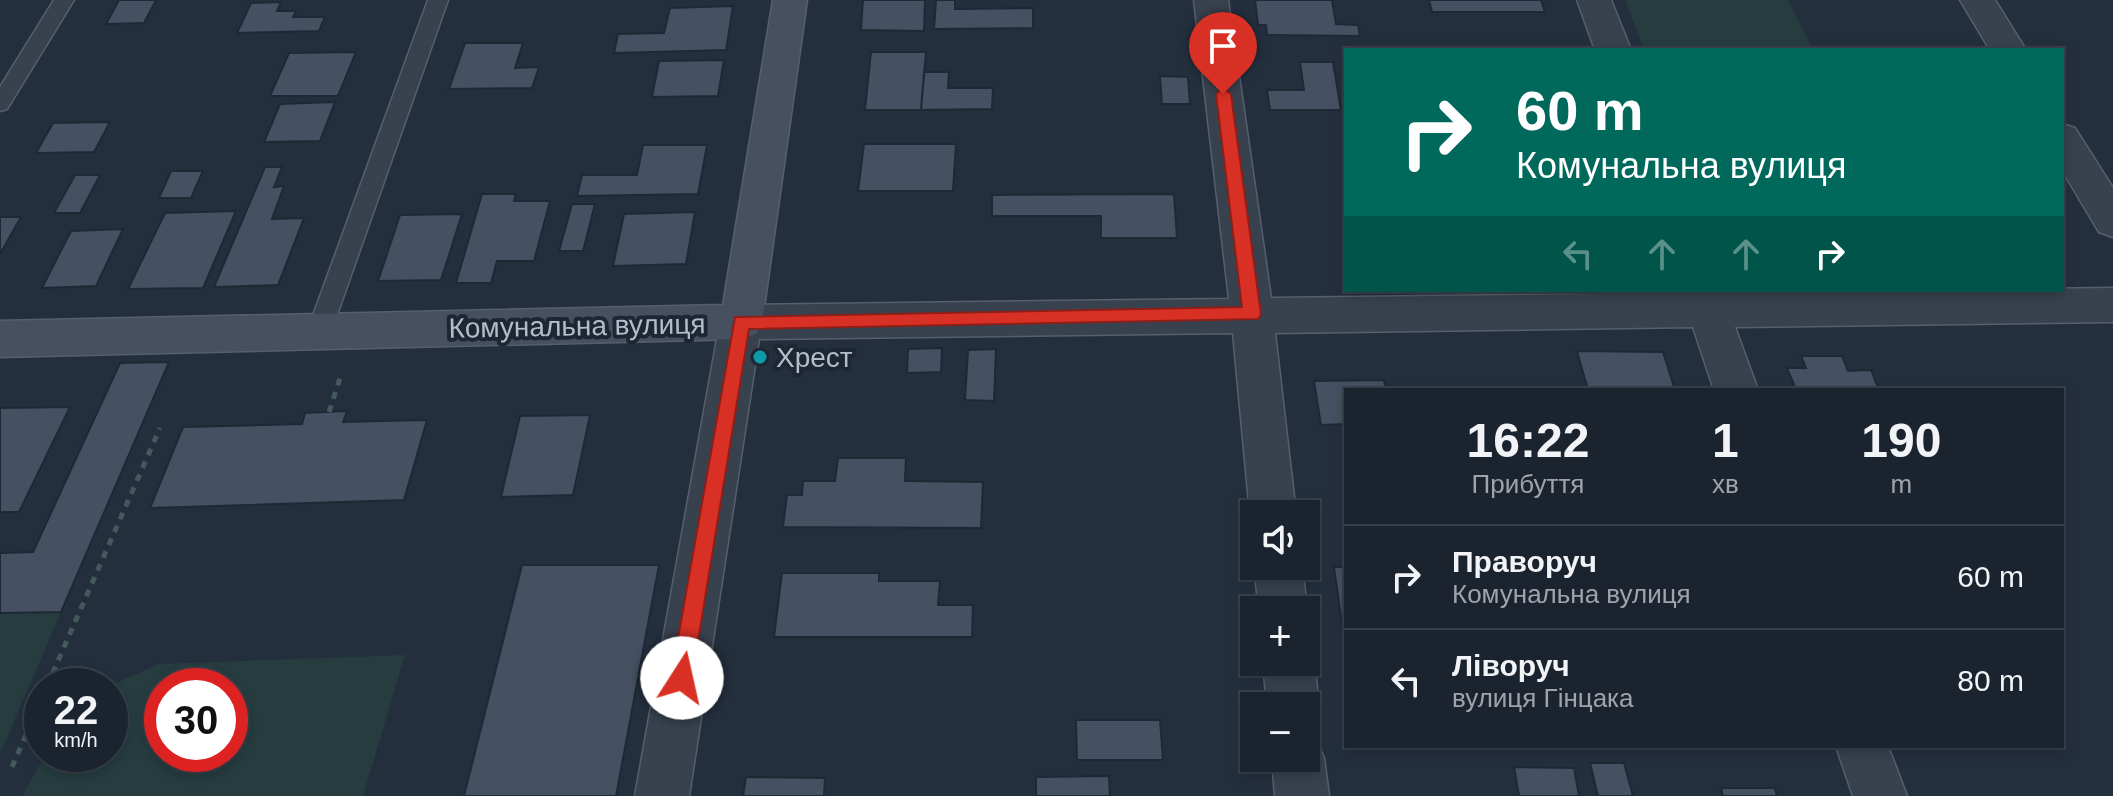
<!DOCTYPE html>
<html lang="uk">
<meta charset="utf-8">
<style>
:root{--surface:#1b232e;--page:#282f3a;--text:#f1f3f6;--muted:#a0a4aa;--line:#39404a}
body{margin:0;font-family:Arial,sans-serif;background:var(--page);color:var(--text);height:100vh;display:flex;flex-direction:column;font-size:30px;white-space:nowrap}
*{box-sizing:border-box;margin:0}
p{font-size:26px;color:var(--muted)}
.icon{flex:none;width:44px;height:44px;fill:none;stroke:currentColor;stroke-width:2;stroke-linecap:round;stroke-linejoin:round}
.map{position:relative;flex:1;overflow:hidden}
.panel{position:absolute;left:1344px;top:388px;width:720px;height:360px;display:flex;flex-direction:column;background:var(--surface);border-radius:0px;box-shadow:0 4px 12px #0003,0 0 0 2px var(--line)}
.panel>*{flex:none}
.guide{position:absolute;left:1344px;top:48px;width:720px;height:244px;border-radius:0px;box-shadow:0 4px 12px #0003,0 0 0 2px var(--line);background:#00695c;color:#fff;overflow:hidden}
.fabs{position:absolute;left:1240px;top:500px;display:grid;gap:16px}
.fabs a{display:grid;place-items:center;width:80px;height:80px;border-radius:0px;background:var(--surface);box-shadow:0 4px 12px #0003,0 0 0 2px var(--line);font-size:40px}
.speed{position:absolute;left:24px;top:668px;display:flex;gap:16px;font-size:40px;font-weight:700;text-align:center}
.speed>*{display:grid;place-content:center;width:104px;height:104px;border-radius:50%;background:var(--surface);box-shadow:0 4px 12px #0003,0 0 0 2px var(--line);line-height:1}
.speed small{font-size:20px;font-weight:400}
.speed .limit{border:12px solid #d22;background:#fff;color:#111}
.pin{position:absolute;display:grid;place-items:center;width:68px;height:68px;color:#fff;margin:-82px -34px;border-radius:50% 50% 50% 0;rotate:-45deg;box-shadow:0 0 8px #0007}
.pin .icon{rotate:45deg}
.me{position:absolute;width:88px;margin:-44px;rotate:10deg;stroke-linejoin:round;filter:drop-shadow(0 0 6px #0008)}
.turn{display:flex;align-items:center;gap:28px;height:168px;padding:0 40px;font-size:36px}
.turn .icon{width:104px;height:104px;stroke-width:2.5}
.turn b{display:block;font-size:56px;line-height:68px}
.lanes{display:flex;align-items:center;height:76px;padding:0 40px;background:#0003;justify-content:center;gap:40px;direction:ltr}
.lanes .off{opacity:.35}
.eta{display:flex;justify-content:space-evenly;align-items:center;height:136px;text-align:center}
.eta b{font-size:48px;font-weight:600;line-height:56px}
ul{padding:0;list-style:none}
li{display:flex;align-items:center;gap:24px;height:104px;padding:0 40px;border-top:2px solid var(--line)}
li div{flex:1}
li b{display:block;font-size:30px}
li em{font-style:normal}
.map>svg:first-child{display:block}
.green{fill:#263c3f;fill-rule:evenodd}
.building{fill:#455162;stroke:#1f2835;stroke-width:2}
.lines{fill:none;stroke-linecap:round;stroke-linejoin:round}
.service-casing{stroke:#565f6c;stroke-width:3}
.minor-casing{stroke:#565f6c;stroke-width:3}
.secondary-casing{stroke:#565f6c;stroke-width:3}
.path{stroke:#44595c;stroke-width:5;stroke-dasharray:7 7;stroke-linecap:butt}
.service{fill:#38414e;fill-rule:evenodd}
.minor{fill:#38414e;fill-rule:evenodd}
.secondary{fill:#465061;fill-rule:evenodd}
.route{fill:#d93025;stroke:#8d1f18;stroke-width:2}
.culture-dot{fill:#0f9aa8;stroke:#1d2633;stroke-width:3}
.labels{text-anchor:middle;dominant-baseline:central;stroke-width:8;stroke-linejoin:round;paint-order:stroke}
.street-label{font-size:28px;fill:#b4bcc9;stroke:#1d2633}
.poi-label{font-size:28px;fill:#b4bcc9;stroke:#1d2633;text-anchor:start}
</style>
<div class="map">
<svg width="2113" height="796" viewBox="0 0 2113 796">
<rect width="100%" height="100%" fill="#242f3e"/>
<path class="green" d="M1625 0H1788L1813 50H1644Z
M61 612 0 754V613Z
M405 655 363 796H22L46 754H110L109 686 159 664ZM162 686H230V754H162Z"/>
<path class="building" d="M119 0H156L144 23 106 24Z
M863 0H925L924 31 861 30Z
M936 0H955V9L1033 8V28L934 29Z
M1255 0H1332L1336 24 1358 25 1360 36 1267 35 1266 25H1258Z
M1429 0H1541L1545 12H1432Z
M281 2 277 11H296L293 17H325L319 31 237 33 251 3Z
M733 6 726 50 614 53 618 34 664 33 670 8Z
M465 43H523L515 68 539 67 532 88 449 89Z
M356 52 338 96H270L289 53Z
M871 52H926L921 110H865Z
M724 60 718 96 652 97 659 61Z
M1300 62H1333L1341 110H1270L1267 90H1304Z
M924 72H949L948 88H993L992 109 921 110Z
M1160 76 1188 77 1190 104H1162Z
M335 102 320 141 264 142 280 104Z
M110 122 94 152 36 153 53 123Z
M864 144H956L953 191H858Z
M643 145H707L698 194 577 196 582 175H637Z
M265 167H282L274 187 284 186 272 219 304 218 278 285 214 287Z
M171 171H203L191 198H159Z
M75 175H100L80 213H54Z
M482 194H516L514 201H550L534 261H497L491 283H456Z
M1174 194 1177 238H1101V216H992V195Z
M572 204H595L583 251H559Z
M236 211 203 288 128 289 165 213Z
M695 212 686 264 613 266 624 214Z
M462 214 441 280 378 281 400 215Z
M0 217H21L0 254Z
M123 229 96 286 42 288 71 231Z
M942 348 941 372 907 373 908 349Z
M996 349 994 401 965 400 968 350Z
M1577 351 1663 352 1675 390H1588Z
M1801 356H1842L1848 371 1871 370 1879 390H1796L1787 368H1806Z
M169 362 61 612 0 613V553L33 552 120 363Z
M1384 380 1386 390H1346V424L1321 425 1314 381Z
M70 407 19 512H0V408Z
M347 411 343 422 427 420 404 500 150 508 183 427 302 424 305 413Z
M590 415 573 495 501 497 520 416Z
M838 458H906L905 481 983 482 981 528 783 527 787 495H802L803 481H835Z
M522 565H659L616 796H464Z
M1334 567H1346V631H1343Z
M782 573H879V581H940L938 605H973L972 637H774Z
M1076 720H1160L1163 760H1077Z
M1590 763H1624L1633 796H1598Z
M1514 767 1574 768 1579 796H1519Z
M1109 776 1110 796H1036V777Z
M746 777 825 778 824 796H743Z
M1721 788H1775L1777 796H1723Z"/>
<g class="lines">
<g class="service-casing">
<path id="service" d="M54 0H74L7 109 0 111V87Z
M428 0H448L331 332 327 339 319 342 311 339 307 332Z"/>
</g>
<g class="minor-casing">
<path id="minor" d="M1194 0H1228L1271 298 1681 293 1680 290H1722L1723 293 2113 288V322L1735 327 1758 390H1714L1693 327 1275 333 1296 514H1254V523L1250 514 1233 333 759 339 689 796H635L720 322 726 310 741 305 1229 299Z
M1577 0H1611L1631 50H1595Z
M1960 0H1995L2026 50H1990Z
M2062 124 2075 128 2113 188V237L2099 232 2062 170Z
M1254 566H1302L1307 610 1306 613V610H1259Z
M1306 646C1317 671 1322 699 1311 724L1306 726V706H1267L1263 662H1306Z
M1306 735 1316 740 1324 758 1329 796H1275L1272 758H1306Z
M1836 746H1888L1907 796H1853Z"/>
</g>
<g class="secondary-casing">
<path id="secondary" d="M773 0H807L762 322 756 334 741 339 0 357V321L723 305Z"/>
</g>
<path class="path" d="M329 412 341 375
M47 686 160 428
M12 767 42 698"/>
<use href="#service" class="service"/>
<use href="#minor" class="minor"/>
<use href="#secondary" class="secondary"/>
</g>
<path class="route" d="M1223 88 1231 94 1261 314 1258 319 749 329 692 678 689 685 682 688 674 685 671 678 735 317 1242 307 1216 94Z"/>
<circle class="culture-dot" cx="760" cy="357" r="8"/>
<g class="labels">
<g class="street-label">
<text transform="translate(577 326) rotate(-1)">Комунальна вулиця</text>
</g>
<g class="poi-label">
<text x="776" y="357">Хрест</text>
</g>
</g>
</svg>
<div class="fabs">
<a><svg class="icon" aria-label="sound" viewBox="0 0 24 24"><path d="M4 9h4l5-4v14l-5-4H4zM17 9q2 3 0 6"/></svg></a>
<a>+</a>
<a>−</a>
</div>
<div class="speed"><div>22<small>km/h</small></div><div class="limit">30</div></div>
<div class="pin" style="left:1223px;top:94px;background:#d93025"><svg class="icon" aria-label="arrive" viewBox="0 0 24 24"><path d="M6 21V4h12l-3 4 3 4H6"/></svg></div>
<svg class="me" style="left:682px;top:678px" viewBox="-20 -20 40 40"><circle r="19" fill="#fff"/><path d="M0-13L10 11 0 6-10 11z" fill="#d93025"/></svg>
<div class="guide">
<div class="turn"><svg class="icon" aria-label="right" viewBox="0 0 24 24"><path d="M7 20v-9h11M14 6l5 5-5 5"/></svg><div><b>60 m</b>Комунальна вулиця</div></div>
<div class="lanes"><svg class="icon off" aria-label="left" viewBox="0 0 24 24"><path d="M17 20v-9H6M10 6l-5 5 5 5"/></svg><svg class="icon off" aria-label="ahead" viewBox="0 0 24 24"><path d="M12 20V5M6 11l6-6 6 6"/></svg><svg class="icon off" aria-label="ahead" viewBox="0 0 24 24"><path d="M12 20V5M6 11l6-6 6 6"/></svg><svg class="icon" aria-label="right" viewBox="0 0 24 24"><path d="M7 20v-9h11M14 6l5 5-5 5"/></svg></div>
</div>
<section class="panel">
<div class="eta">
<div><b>16:22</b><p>Прибуття</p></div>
<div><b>1</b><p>хв</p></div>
<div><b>190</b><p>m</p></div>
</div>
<ul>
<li><svg class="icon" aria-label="right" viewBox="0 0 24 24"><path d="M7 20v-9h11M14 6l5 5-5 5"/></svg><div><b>Праворуч</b><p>Комунальна вулиця</p></div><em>60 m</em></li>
<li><svg class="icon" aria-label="left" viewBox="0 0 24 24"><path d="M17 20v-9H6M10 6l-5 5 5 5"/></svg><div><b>Ліворуч</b><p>вулиця Гінцака</p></div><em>80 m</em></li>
</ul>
</section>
</div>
